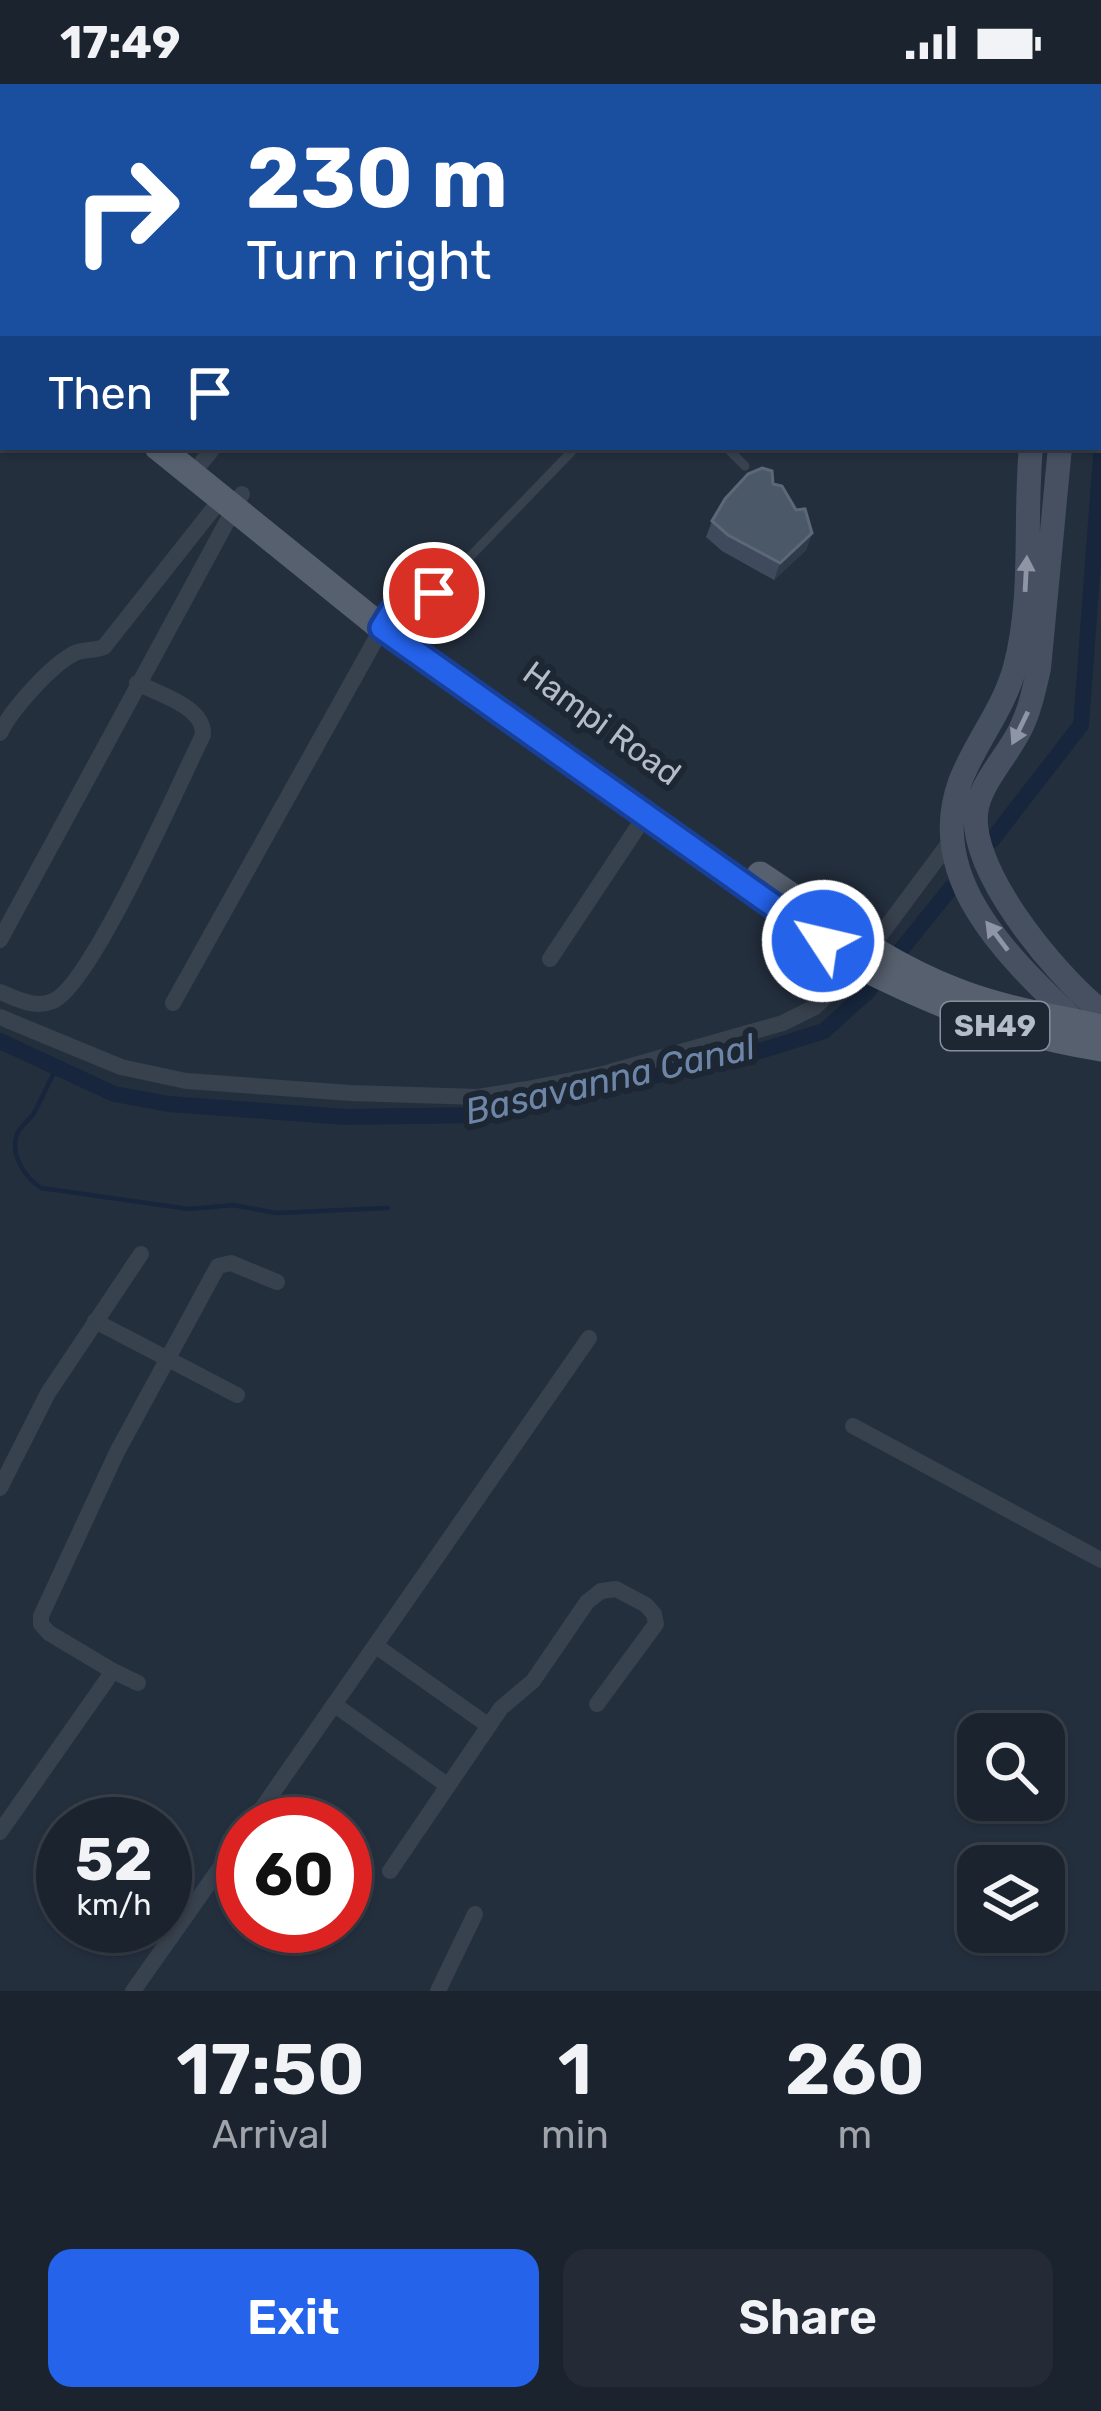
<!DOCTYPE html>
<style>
:root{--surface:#1b232e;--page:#242b36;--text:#f1f3f6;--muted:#a0a4aa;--line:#39404a;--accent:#2563eb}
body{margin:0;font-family:Rubik,sans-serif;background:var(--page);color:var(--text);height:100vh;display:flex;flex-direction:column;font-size:45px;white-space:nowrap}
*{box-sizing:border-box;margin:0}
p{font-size:39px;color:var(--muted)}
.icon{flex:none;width:66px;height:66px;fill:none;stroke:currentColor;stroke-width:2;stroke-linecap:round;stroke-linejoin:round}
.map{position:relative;height:1907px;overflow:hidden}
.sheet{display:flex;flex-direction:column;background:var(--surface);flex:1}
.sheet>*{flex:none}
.guide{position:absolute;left:0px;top:0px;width:1101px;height:366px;box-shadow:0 3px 9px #0004,0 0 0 3px var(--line);background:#1a4fa0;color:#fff;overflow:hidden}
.fabs{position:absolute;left:957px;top:1629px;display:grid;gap:24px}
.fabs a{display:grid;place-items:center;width:108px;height:108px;border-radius:24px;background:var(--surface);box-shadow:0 3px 9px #0004,0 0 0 3px var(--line);font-size:60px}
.speed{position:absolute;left:36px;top:1713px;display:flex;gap:24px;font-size:60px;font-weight:700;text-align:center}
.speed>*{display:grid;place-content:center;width:156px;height:156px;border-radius:50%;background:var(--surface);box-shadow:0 3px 9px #0004,0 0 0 3px var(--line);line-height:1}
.speed small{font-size:30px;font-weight:400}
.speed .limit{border:18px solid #d22;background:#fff;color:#111}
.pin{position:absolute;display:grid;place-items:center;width:102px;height:102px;color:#fff;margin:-51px;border:6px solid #fff;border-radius:50%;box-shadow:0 3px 12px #0007}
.me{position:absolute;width:132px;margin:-66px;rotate:305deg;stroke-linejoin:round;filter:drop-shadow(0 0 9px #0008)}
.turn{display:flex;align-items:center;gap:42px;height:252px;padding:0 48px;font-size:54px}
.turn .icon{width:156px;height:156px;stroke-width:2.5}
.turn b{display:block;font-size:84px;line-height:102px}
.then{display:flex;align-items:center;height:114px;padding:0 48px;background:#0003;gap:24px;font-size:45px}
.eta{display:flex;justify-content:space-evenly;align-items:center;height:204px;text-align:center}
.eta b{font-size:72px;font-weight:600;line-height:84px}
.action{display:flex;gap:24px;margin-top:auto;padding:24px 48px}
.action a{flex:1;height:138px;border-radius:24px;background:var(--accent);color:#fff;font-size:48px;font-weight:600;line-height:138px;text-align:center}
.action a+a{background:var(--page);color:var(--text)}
.status{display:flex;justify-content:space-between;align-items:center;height:84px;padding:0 60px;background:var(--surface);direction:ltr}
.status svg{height:33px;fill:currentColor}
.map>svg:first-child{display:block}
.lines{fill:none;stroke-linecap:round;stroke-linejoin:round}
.stream{stroke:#17263c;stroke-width:4.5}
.canal{stroke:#17263c;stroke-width:16}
.lane{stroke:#38414e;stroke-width:9}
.street{stroke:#38414e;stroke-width:16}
.secondary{stroke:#465061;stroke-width:24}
.primary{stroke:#56606e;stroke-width:27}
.wall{fill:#3f4b5c}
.shaded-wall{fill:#2f3b4b}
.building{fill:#4b5868;stroke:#5c6777;stroke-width:3}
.oneway{fill:#8e96a5}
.route-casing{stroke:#184099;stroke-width:30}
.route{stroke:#2563eb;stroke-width:21}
.labels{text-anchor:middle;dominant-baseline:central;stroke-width:12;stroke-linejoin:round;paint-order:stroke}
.shield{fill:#1d2633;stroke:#878f9c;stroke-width:3}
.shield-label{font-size:30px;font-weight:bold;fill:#b4bcc9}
.street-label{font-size:33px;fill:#b4bcc9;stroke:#1d2633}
.water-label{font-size:36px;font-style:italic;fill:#6d86a8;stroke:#1d2633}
</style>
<div class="status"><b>17:49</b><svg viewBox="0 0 49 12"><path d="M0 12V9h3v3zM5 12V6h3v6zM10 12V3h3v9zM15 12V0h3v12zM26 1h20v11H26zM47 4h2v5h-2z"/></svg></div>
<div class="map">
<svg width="1101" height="1907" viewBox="0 0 1101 1907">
<rect width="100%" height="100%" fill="#242f3e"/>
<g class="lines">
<path class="stream" d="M57 983C49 998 42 1014 34 1029 29 1037 19 1042 16 1053 11 1073 26 1094 41 1104L189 1125 233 1121 276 1129 388 1124"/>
<path class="canal" d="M992 756 1081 641 1101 371
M0 957 114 1010 169 1020 346 1033 482 1031 750 970 824 947 867 908 951 804"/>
<path class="lane" d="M726 363 745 382
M406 539 576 363"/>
<path class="street" d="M356 0 358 3
M262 3 265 0
M319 3 322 0
M476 3 479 0
M202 378 214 363
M0 649C11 626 52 580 75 569 84 565 94 567 104 563L221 415
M0 856 242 410
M550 875 649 726
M0 908C18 915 34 925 53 917 91 902 180 697 203 651 205 623 159 610 137 599
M173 919 391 528
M0 933 121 983 186 997 351 1009 478 1013 527 1005 603 990 783 939 815 923 858 881 949 759
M95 1237 237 1311
M853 1342 1101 1476
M0 1404 48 1309 141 1170
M376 1562 489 1642
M113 1587 49 1549 41 1540V1532L117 1368 218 1182 231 1179 277 1198
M335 1621 447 1701
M251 1740 589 1254
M0 1748 113 1587 138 1599
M390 1787 501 1624 533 1597 587 1518 601 1507 616 1505 646 1521 654 1530 656 1540 597 1620
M133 1907 243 1751
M438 1907 475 1830"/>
<path class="secondary" d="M1077 3 1079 0
M1098 28 1101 22
M1031 363C1024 435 1034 512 1015 583 1004 625 975 658 960 698 924 797 1012 876 1076 938
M1060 363 1039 584C1034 606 1030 626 1020 646 1008 670 986 693 978 719 960 778 1056 892 1101 927"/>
<path class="primary" d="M0 206 3 209
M0 231 3 233
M158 363 382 544 858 881C944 924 1006 948 1101 964
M760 791C823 833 886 881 958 908 1004 926 1053 933 1101 944"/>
</g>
<path class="wall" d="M773 400 812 449 806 466 774 496 722 467 706 453 712 437Z"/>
<path class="shaded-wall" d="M812 449 806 466 774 496 780 479Z"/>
<path class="building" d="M762 384 772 387 773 400 782 402 796 426 805 425 812 449 780 479 728 451 712 437 725 415 748 390Z"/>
<defs><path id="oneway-solid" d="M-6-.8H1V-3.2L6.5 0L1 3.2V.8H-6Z" transform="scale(3)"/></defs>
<g class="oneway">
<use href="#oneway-solid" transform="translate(1026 490) rotate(-87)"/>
<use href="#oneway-solid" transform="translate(1020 644) rotate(116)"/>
<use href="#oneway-solid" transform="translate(997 852) rotate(-127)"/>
</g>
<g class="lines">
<g class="route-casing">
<path id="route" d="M434 509 406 539 392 528 382 544 823 857"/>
</g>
<use href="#route" class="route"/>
</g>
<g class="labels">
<rect class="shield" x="941" y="918" width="108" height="48" rx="9"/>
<g class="shield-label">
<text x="995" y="942">SH49</text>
</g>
<g class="street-label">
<text transform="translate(602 639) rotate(36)">Hampi Road</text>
</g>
<g class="water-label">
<text transform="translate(610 995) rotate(-13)">Basavanna Canal</text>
</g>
</g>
</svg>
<div class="fabs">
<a><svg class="icon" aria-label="search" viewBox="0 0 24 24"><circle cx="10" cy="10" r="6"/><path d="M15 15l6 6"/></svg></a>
<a><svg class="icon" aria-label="layers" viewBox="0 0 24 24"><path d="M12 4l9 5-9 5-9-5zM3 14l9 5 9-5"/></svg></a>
</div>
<div class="speed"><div>52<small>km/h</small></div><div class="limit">60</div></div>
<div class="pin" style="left:434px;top:509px;background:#d93025"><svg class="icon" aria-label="arrive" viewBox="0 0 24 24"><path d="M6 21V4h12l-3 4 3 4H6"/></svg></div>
<svg class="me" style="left:823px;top:857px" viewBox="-20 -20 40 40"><circle r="17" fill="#2563eb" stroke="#fff" stroke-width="3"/><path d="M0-11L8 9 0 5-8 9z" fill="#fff"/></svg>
<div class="guide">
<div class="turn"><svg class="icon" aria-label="right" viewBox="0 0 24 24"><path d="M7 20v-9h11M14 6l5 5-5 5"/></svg><div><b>230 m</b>Turn right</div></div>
<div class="then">Then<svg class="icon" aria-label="arrive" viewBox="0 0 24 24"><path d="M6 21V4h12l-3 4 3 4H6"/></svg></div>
</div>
</div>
<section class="sheet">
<div class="eta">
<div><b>17:50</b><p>Arrival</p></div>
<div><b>1</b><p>min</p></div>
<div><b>260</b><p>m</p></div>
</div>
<div class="action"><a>Exit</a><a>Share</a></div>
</section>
